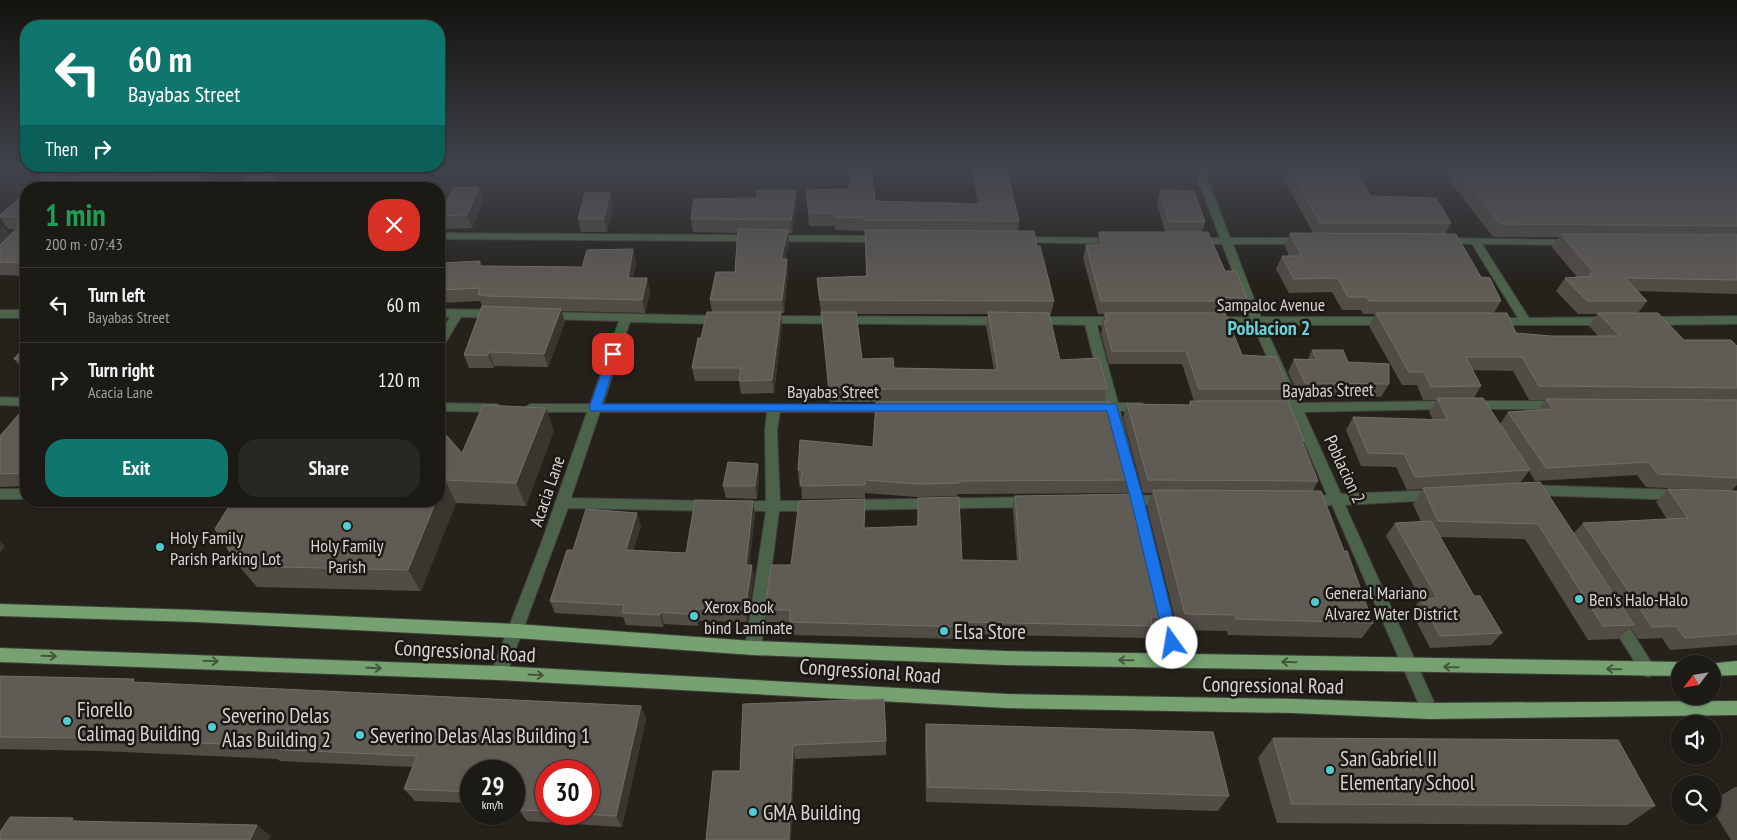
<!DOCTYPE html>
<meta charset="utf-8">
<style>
:root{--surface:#1c1a15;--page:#292722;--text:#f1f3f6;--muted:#a0a1a0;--line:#3a3834;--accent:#0f766e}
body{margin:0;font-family:"PT Sans Narrow",sans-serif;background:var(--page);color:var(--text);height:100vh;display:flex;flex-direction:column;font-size:19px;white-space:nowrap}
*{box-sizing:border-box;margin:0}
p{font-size:16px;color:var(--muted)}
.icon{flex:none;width:28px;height:28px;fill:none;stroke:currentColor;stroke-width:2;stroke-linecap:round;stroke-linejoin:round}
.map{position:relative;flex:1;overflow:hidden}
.panel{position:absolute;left:20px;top:182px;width:425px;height:325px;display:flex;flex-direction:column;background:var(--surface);border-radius:20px;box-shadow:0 1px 4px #0004,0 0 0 1px var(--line)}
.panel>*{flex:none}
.hud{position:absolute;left:20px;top:20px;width:425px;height:152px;border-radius:20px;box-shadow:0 1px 4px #0004,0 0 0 1px var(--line);background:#0f766e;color:#fff;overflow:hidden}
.needle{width:32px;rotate:239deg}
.controls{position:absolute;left:1671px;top:655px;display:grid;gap:10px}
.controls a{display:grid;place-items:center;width:50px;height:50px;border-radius:50%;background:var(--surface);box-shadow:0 1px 4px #0004,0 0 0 1px var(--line);font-size:25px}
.speed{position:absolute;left:460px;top:760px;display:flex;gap:10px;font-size:25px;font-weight:700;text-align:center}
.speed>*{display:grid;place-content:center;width:65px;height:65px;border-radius:50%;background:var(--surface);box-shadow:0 1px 4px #0004,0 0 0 1px var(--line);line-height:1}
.speed small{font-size:12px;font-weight:400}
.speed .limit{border:8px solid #d22;background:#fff;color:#111}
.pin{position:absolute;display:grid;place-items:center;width:42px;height:42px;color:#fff;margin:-21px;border-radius:10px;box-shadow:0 2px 8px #0006}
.me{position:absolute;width:55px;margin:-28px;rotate:347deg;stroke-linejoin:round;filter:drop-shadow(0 0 4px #0008)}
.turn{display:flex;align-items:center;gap:18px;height:105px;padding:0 25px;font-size:22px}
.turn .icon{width:65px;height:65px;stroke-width:2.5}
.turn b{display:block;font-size:35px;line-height:42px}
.then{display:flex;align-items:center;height:48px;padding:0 25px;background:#0003;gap:10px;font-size:19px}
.round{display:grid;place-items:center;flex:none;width:52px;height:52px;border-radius:20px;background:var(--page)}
.overview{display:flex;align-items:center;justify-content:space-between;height:85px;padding:0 25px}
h1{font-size:30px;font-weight:700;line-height:38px;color:#1e9e55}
.action{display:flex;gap:10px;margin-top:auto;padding:10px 25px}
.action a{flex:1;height:58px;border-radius:20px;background:var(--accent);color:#fff;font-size:20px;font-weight:700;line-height:58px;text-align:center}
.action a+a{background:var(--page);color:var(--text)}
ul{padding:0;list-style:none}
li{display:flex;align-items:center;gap:15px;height:75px;padding:0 25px;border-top:1px solid var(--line)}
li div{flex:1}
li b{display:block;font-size:19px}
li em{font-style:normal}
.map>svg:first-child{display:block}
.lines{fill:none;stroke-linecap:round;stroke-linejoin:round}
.minor-casing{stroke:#413f39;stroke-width:2}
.major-casing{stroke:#413f39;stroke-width:2}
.minor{fill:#4d624a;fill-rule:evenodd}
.major{fill:#75a270;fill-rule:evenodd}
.wall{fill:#514c46;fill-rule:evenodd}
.shaded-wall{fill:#39352f}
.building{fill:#5f5b55;stroke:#726e69}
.oneway{stroke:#44563d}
.route{fill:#1a73e8;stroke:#114b97}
.poi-dot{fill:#51ccd2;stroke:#1c1813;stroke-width:2}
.labels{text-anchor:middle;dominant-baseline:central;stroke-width:5;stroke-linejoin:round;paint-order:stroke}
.street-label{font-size:18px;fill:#d7d5d1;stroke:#1c1813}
.poi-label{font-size:18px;fill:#d7d5d1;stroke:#1c1813;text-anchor:start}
.quarter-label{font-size:20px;font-weight:bold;fill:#65d2d7;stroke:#1c1813}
.near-poi-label{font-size:21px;fill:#d7d5d1;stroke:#1c1813;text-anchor:start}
.near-street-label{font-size:21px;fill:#d7d5d1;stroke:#1c1813}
</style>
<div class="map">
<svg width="1737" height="840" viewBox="0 0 1737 840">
<rect width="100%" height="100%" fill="#25221c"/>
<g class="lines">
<g class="minor-casing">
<path id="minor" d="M91 167H102L81 189H70Z
M1193 167H1203L1230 238H1302L1307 241 1302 244H1233L1261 317H1389L1395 321 1389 325H1264L1300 403 1450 401 1456 405 1450 409 1304 412 1341 494 1435 490 1440 491 1442 495 1440 499 1435 500 1345 505 1438 711 1436 716 1430 719 1424 716 1332 505H1302L1300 501 1302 497 1327 495 1291 412H1275L1269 408 1275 404 1287 403 1253 325H1211L1205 321 1211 317H1250L1222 244H1197L1192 241 1197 238H1220Z
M1727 167H1737V175Z
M439 233 882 236 887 239 882 242 439 239Z
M1020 237 1112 238 1117 241 1112 244 1016 242 1015 240 1016 238Z
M1445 238 1576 240 1577 242 1572 245 1482 244 1529 318 1609 317 1615 321 1609 325H1490L1488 322 1494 318H1518L1472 244 1441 243 1440 241 1441 239Z
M439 309 496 310 502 314 496 318 461 317 443 347 439 348V335L450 317H439Z
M0 310H26V318H0Z
M546 312 721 316 727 320 721 324 630 322 603 404 896 405 898 408 896 411 892 412H780L777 430 780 501H815L820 502 822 506 820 510 815 511H779L761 648 758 653 753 655 748 653 745 648 766 511 733 510 731 506 733 502 766 501 765 430 767 412H600L571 498 710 501 715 502 717 506 715 510 710 511 568 508 507 673 505 678 499 680 493 678 491 673 542 541 587 412H530L524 408 530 404H590L619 321 542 319 540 316Z
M766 316 1004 317 1010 321 1004 325 762 323 760 320 762 317Z
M1737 316V324L1649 325 1643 321 1649 317Z
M1034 317H1119L1125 321 1119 325H1097L1118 403H1142L1148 407 1142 411H1120L1142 495 1170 496 1172 500 1170 504 1145 505 1184 661 1181 666 1176 668 1171 666 1168 661 1132 505 1115 504 1113 500 1115 496 1129 495 1108 411H1095L1089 407 1095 403H1105L1085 325 1030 324 1028 321Z
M0 397 26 398V406L0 405Z
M1472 401H1557L1563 405 1557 409H1472L1466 405Z
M439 403 497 404 503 408 497 412 439 411Z
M1530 485 1680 490 1685 491 1687 495 1685 499 1680 500 1530 495 1525 494 1523 490 1525 486Z
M0 489H26V499H0Z
M1030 497 1035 498 1037 502 1035 506 1030 507 848 510 843 509 841 505 843 501 848 500Z
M1616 612 1621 614 1653 665 1656 670 1653 675 1648 677 1643 675 1611 624 1609 619 1611 614Z"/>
</g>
<g class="major-casing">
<path id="major" d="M0 604 196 610 516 624 753 641 1005 651 1680 662 1685 664H1680V676L1005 665 753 655 516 638 196 622 0 616Z
M0 648 499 666 1007 694 1293 699 1430 703 1737 701V715L1430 719 1293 713 1007 708 499 680 0 662Z
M1737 661V675L1712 676V664H1707Z"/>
</g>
<use href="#minor" class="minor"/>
<use href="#major" class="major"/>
</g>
<path class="wall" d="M34 167H89L83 173 94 174 89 167H156L154 170 216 183 41 177Z
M971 167H1006L1019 221 1018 231 1037 246 1054 301 1051 314H1049L1060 360 1107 389 1104 402 1131 480 1127 493 957 494V496L917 497 865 493V498L802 499 801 483H799L798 470 873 447 876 402H829L822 313H821L818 291 817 278 866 276 865 233 864 231 835 230V226H809L806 190 849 189 873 169V190H875V201L978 204ZM856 314H988L986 326 994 370 894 368 862 359Z
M1286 167H1352L1371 196 1451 223 1445 234 1501 301 1494 313 1516 333 1551 336H1598L1589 326 1597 314H1578L1556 291 1565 278 1577 277 1552 247 1559 237H1493L1441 170 1443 167 1724 172 1737 174V294L1638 291 1647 301 1638 313 1684 340 1737 346V485L1731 491 1646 487 1637 475 1535 481 1529 471 1520 483 1574 533 1583 523 1667 519 1656 502 1668 489 1737 491V645L1670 650 1662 638 1638 639 1631 628 1618 639 1588 640 1525 539 1439 537 1474 596 1502 633 1491 645 1430 648 1411 611 1421 599 1386 536 1395 523 1421 522 1413 504 1423 489 1407 490 1396 467 1361 466 1346 430 1353 417 1433 420 1429 412 1437 400H1423L1417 385H1402L1369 326 1375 314H1363L1361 310H1342L1332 292 1289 293 1276 269 1282 256H1289L1285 246 1290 233H1313L1282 176ZM1473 370 1513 371 1529 400H1546L1538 410 1508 412 1500 424 1474 398 1481 386Z
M479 187 483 200 472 228 445 229 440 216Z
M796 190V203L792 233H789V243L785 259 788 272 784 313H781L782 325 774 393 741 394 739 381H695L692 368 701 338 712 312 710 300 735 272 738 233 693 232 691 219 756 198Z
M1160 190 1205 222 1202 232 1225 271 1247 298 1242 311 1217 310 1216 313 1242 355 1289 389 1284 401 1304 441 1303 443 1318 481 1313 491 1344 551 1373 623 1362 638 1228 635 1227 631 1178 630 1147 507 1152 493H1143L1123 417 1127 404 1189 405 1190 401H1194L1182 364H1109L1101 334 1102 329 1101 326 1104 314H1098L1083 258 1086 245H1096L1099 232H1165L1157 203Z
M26 192V276L0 275V262L3 226 10 235 15 229H8L0 218V215Z
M610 192 613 205 607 232H581L578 219Z
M480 261 482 266 582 267 636 262 633 278H647L650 291 645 313 561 311 565 322 548 367 494 366V368H469L464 355 482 306 480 301 439 303V274Z
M26 345V373L14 359Z
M1312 350 1348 362 1389 384 1381 397 1299 396 1288 372 1294 359H1308Z
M26 406V486L0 487V436Z
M439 427 462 453 554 430 526 506 456 503 421 591 257 587 239 566Z
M758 464 759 477 757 499 726 498 723 486Z
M1015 496 1164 618 1159 630H1150L1147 638 963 634 962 639 791 635 790 622H766L765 610 791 565 865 528 917 526 918 498 962 560 1017 561 1013 509Z
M753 501 755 514 749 565 754 577 747 622 699 621 698 626 664 624 663 627 626 625 623 617 555 613 550 601 573 550 641 526 633 550 686 553Z
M0 676 641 706 646 719 622 827 527 821 519 810 520 805H514V771H471V803L415 801 404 789 412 767 280 761 277 759 101 751 0 749ZM546 771 589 814H546Z
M743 704 886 741V755L795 759 740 771Z
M926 724 1229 796 1218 811 926 802 925 740Z
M1273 738 1655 806 1627 825 1277 823 1258 758Z
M1735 787H1737V840H1731L1712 809V801Z"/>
<path class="shaded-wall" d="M68 167H89L68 189 59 176Z
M141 167H156L147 178Z
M209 170 216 183 211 189H191Z
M275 171 282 184V189H276Z
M479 187 483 200 472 228 467 215Z
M796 190V203L792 233 791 220Z
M610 192 613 205 607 232 604 219Z
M3 226 13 239 0 252V229Z
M442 229 447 242 439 256V234Z
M788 230 789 243 782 272 781 259Z
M633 249 636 262 631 291 628 278Z
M787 259 788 272 784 313 782 300Z
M647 278 650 291 645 313 642 300Z
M561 309 565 322 548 367 544 354Z
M781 312 782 325 774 393 772 380Z
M489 352 494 366V368L488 355Z
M546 408 554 430 526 506 516 483Z
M758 464 759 477 757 499 755 486Z
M445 480 456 503 421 591 408 570 436 501H439V495Z
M753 501 755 514 748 577 746 565Z
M637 513 641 526 630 562 626 550Z
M0 542 5 546 0 553Z
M752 565 754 577 747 622 745 610Z
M696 609 699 621 698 626 695 615Z
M661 612 664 624 663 627 660 615Z
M641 706 646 719 622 827 616 816Z
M793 745 795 759 791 840H789Z
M73 818 91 829 71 821Z
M257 825 271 836 269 840H250Z"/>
<path class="building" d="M56 167H68L59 176 61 178H72L78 173 147 175 154 170H209L191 189H31Z
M974 167H1006L1019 221 864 220V218L835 217V213H809L806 190 849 189 851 168 873 169 872 190H875L874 201 982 204Z
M1289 167H1352L1371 196 1436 198 1451 223H1320Z
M1455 167H1719L1724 172 1737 174V226L1500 224Z
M275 171 276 189H243L242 178Z
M479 187 467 215 440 216 453 188Z
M757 190H796L791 220 691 219 694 199 756 198Z
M1160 190 1194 191 1205 222H1169Z
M26 192V263L0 262V245L18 227 17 217 0 216V215Z
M610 192 604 219H578L585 193Z
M439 229H442L439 234Z
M738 229 788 230 781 259H787L782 300H710L716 272H735Z
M865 230 1034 231 1037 246H1040L1054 301 820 300 817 278 867 276Z
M1099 232H1208L1225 271H1236L1247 298 1219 297 1220 301H1101L1086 245H1102Z
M1290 233 1456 234 1481 277 1490 278 1501 301H1369L1367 297H1348L1338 278 1294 279 1282 256H1301Z
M1561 234 1737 235V280L1625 278 1647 301H1587L1565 278 1592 276 1590 274 1594 273Z
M633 249 628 278H647L642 300 486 296 478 294 480 288 439 290V274L443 263 480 261 479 266 582 267 587 250Z
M482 306 561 309 544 354 489 352 488 355H464Z
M707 312H781L772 380 739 381 741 368H692L698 338H701Z
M821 312H856L862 359 893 358 894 368 998 370 988 312 1049 313 1060 360 1099 358 1107 389H829Z
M1105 313H1225L1242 355 1276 357 1289 389H1199L1186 351H1112L1104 321H1107Z
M1376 313H1507L1516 333 1551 336H1620L1598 313H1658L1684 340H1731L1737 346V388L1539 386 1522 357H1466L1481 386 1431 387 1424 372H1409Z
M26 345V359H14Z
M1312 350H1343L1348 362 1389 364V384L1305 383 1294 359 1317 360Z
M1437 398H1483L1530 470 1415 477 1404 454 1368 453 1353 417 1448 420Z
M1546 399 1737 400V478L1658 474 1649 462 1546 468 1508 412 1553 409Z
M1190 401H1288L1304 441H1302L1318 481 1148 480 1127 404 1191 405Z
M876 402H1110L1131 480 959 481V483L918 484 865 480V485L800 486 802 471 798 470 800 440 873 447Z
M483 405 546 408 516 483 445 480 439 495V427L462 453Z
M26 406V473L0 474V436Z
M728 462 758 464 755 486H723Z
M1540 482 1634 625 1603 626 1538 524 1438 521 1423 488Z
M1668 489 1737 491V634L1685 638 1676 626 1652 627 1583 523 1688 518Z
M1153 490 1321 491 1344 551H1347L1373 623 1236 619 1235 615 1185 614Z
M1135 494 1164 618 1151 617 1152 626 964 622V627L790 622V610H765L771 565H791L799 501 865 499 864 528 918 526V498L959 497 962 560 1020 561 1015 496Z
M695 500 753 501 746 565H752L745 610 696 609 695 615 661 612 660 615 622 613 624 605 550 601 567 550H573L586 509 637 513 626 550 686 553Z
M232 501H436L408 570 239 566 215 529Z
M1431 521 1474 596H1480L1502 633 1440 636 1421 599 1437 598 1395 523Z
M0 676 134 679 133 682 641 706 616 816 586 814H589V771H546V811L519 810 524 794 514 793V771H471V792L404 789 417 756 267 749 268 746 84 738 0 737Z
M884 699 886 741 793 745 789 840H706L713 771H740L743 704Z
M926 724 1213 732 1229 796 928 787Z
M1273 738 1618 740 1655 806 1292 804Z
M10 817 73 818 71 821 257 825 250 840H0V832Z"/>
<defs><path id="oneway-shaft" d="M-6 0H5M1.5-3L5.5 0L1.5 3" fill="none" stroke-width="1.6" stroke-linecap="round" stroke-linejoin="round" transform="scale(1.25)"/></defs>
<g class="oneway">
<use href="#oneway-shaft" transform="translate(49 656) rotate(2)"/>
<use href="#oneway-shaft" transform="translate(1126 660) rotate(-179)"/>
<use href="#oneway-shaft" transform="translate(211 661) rotate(2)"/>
<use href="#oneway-shaft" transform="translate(1289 662) rotate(-178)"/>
<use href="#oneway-shaft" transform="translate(1451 667) rotate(-179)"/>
<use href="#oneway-shaft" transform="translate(374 668) rotate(2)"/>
<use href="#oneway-shaft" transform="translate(1614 669) rotate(-179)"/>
<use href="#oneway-shaft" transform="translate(536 675) rotate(3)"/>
</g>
<linearGradient id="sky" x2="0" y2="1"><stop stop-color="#14130f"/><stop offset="0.59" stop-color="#40444b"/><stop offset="1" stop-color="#40444b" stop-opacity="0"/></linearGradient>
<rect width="1737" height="285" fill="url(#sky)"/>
<path class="route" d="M613 351 618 354 602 404H1116L1144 500 1179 643 1177 647 1172 649 1167 647 1165 643 1131 500 1107 411H591L589 408 608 354Z"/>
<g class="poi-dot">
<circle cx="347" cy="526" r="5"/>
<circle cx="160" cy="547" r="5"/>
<circle cx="1579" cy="599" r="5"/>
<circle cx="1315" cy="602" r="5"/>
<circle cx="694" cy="616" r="5"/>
<circle cx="944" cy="631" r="5"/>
<circle cx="67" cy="721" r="5"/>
<circle cx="212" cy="727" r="5"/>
<circle cx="360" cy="735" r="5"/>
<circle cx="1330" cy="770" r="5"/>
<circle cx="753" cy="812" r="5"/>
</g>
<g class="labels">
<g class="street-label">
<text x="1271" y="304">Sampaloc Avenue</text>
<text transform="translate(1328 390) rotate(-1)">Bayabas Street</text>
<text x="833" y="391">Bayabas Street</text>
<text transform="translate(1345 469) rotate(65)">Poblacion 2</text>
<text transform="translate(547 491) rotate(-71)">Acacia Lane</text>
</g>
<g class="poi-label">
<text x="170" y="537">Holy Family<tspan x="170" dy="21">Parish Parking Lot</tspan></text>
<text x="347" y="545" text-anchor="middle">Holy Family<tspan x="347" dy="21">Parish</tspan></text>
<text x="1325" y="592">General Mariano<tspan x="1325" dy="21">Alvarez Water District</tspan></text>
<text x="1589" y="599">Ben's Halo-Halo</text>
<text x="704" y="606">Xerox Book<tspan x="704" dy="21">bind Laminate</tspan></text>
</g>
<g class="quarter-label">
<text x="1269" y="328">Poblacion 2</text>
</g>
<g class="near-poi-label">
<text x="954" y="631">Elsa Store</text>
<text x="77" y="709">Fiorello<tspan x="77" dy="24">Calimag Building</tspan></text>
<text x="222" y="715">Severino Delas<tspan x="222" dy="24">Alas Building 2</tspan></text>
<text x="370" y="735">Severino Delas Alas Building 1</text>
<text x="1340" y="758">San Gabriel II<tspan x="1340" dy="24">Elementary School</tspan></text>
<text x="763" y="812">GMA Building</text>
</g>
<g class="near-street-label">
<text transform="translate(465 651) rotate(3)">Congressional Road</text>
<text transform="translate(870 671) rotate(4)">Congressional Road</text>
<text transform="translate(1273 685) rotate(1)">Congressional Road</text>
</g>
</g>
</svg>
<div class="controls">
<a><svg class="needle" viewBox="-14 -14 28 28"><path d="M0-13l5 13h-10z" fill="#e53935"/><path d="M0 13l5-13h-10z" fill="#a0a1a0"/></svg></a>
<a><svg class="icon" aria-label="sound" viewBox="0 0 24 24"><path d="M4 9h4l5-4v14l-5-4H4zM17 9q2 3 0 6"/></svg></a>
<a><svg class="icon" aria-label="search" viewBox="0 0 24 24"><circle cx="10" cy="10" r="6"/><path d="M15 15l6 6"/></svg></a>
</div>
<div class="speed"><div>29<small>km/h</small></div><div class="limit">30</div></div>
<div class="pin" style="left:613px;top:354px;background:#d93025"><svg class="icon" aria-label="arrive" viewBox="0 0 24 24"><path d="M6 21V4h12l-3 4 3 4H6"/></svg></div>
<svg class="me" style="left:1172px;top:643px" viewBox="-20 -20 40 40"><circle r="19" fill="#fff"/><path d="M0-13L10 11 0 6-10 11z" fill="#1a73e8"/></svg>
<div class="hud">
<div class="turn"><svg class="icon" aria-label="left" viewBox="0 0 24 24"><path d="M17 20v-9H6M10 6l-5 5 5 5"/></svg><div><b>60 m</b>Bayabas Street</div></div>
<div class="then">Then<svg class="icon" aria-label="right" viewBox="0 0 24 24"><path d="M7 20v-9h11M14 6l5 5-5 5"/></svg></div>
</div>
<section class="panel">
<div class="overview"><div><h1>1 min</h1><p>200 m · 07:43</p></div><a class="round" style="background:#d93025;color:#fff"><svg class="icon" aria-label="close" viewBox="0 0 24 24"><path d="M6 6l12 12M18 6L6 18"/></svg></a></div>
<ul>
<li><svg class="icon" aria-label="left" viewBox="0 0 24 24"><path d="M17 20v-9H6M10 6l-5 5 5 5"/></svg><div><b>Turn left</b><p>Bayabas Street</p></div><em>60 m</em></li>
<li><svg class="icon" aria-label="right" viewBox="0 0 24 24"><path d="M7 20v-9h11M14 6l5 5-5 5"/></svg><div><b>Turn right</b><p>Acacia Lane</p></div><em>120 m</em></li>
</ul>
<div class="action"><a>Exit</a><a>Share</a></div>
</section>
</div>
